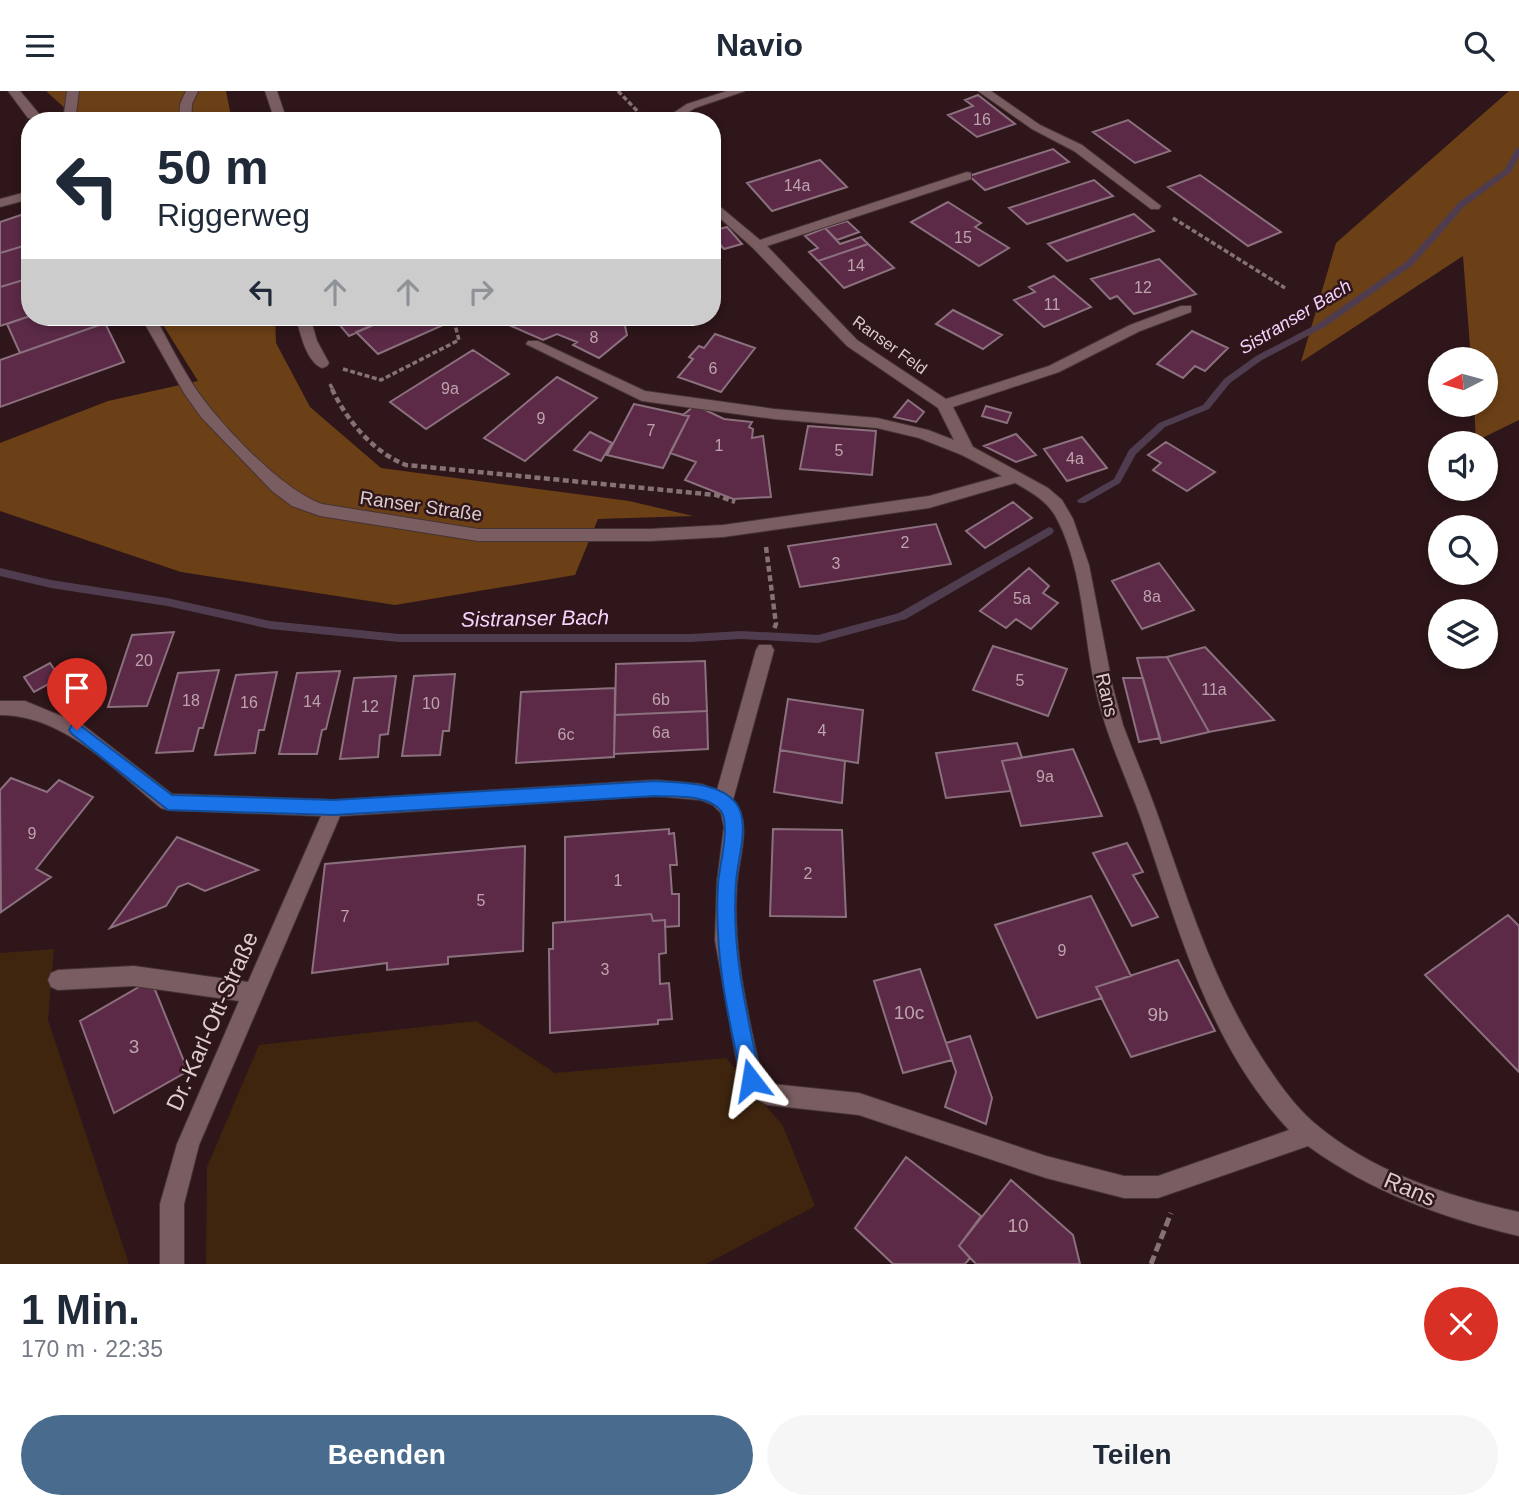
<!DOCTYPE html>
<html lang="de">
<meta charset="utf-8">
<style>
:root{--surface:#fff;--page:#f6f6f7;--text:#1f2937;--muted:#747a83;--accent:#496c8e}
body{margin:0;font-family:Arial,sans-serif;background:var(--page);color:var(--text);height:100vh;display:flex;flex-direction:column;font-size:26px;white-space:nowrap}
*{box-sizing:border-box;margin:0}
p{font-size:23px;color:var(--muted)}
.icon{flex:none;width:38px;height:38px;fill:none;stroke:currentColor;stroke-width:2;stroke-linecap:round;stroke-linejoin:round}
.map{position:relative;height:1173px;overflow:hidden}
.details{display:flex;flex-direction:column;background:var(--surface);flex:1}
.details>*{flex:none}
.top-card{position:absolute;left:21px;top:21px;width:700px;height:214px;border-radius:28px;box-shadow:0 4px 10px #0003;background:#fff;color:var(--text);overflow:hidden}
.needle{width:46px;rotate:264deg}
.controls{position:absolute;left:1428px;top:256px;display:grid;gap:14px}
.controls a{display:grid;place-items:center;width:70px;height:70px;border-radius:50%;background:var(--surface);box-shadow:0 4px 10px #0003;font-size:35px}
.pin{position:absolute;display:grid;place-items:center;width:60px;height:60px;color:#fff;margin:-72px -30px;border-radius:50% 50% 50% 0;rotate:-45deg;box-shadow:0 0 7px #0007}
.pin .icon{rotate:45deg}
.me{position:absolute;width:77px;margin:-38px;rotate:346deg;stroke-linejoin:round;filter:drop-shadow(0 0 5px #0008)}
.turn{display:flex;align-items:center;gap:24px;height:147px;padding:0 21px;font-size:32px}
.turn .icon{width:91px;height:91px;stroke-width:2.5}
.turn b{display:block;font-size:49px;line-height:60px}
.lanes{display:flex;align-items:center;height:66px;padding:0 21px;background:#0003;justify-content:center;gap:35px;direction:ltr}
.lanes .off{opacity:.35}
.round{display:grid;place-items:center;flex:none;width:74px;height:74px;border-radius:37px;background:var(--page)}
.summary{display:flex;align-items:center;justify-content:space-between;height:119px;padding:0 21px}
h1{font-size:42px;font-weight:800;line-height:52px}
.button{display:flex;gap:14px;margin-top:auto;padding:14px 21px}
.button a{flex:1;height:80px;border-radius:42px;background:var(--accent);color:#fff;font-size:28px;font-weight:800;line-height:80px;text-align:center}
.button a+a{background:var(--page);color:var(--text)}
header{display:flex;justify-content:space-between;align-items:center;height:91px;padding:0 21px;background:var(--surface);font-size:32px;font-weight:800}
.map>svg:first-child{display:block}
.green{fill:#3f250e}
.forest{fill:#6c4016}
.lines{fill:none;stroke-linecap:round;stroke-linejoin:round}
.stream{fill:#4f3d4f;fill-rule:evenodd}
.building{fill:#5c2a47;stroke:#8b707e;stroke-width:2}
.minor-casing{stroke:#453335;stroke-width:2}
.path-far2{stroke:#867174;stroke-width:3.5;stroke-dasharray:5 2.5;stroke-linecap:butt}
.path-far1{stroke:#867174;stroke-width:4.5;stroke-dasharray:6 3.5;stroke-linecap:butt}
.path{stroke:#867174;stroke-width:5;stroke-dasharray:9 4.5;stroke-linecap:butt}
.minor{fill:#7a5d61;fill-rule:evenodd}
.route{fill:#1a73e8;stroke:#114b97;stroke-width:2}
.labels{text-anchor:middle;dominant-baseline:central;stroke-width:5;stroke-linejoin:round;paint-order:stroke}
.number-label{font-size:16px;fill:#bda4ac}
.far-street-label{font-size:16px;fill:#ddccce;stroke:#2e161a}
.far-water-label{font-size:18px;font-style:italic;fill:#f7d4fd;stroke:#2e161a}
.street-label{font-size:19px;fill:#ddccce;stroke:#2e161a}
.near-number-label{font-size:19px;fill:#bda4ac}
.water-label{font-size:21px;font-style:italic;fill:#f7d4fd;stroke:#2e161a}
.near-street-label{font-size:23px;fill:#ddccce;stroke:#2e161a}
</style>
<header><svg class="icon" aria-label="menu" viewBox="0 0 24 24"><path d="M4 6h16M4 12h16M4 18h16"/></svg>Navio<svg class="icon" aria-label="search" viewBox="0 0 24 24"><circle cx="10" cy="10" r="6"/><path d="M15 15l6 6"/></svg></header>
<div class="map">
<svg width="1519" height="1173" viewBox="0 0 1519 1173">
<rect width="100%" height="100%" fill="#2e161a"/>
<path class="green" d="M54 858 48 929 129 1173H0V862Z
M476 930 555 982 726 967 783 1035 815 1115 706 1173H206L207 1076 259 954Z"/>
<path class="forest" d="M46 0H226L232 30H79Z
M1509 0H1519V329L1476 350 1474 313H1486V268H1471L1463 165 1301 271 1336 152Z
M158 226H275L276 252 310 316 381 377 629 410 693 425 598 428 575 484 395 514 181 481 0 420V352L108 310 198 290Z"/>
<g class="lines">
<path class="stream" d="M1516 57H1519V66L1511 81 1465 115 1413 174 1325 236 1262 269 1230 292 1209 318 1165 336 1136 363 1120 392 1085 412H1079L1077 410 1079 408 1114 388 1129 359 1159 332 1203 314 1224 288 1256 265 1319 232 1407 170 1459 111 1505 78Z
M1049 436 1052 437 1054 440 1052 443 906 528 818 552 741 548 691 551H399L270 538 167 515 51 497 0 485V477L51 489 167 507 270 530 399 543H691L741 540 818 544 899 522Z"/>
</g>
<path class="building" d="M978 4 1015 33 977 46 948 24 973 15 965 9Z
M1128 29 1170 60 1135 72 1093 41Z
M1053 58 1069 71 985 99 969 85Z
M820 69 847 96 772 120 747 92Z
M1200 84 1281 141 1248 155 1168 96Z
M1094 89 1113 105 1027 133 1009 117Z
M948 111 981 132 975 136 1009 157 979 175 911 131Z
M30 121V153L0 162V131Z
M1134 123 1154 140 1067 170 1048 153Z
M847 130 859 141 837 149 825 137Z
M727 136 742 153 724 158 712 144V140Z
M825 137 840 153 861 146 868 153 818 170 809 161 818 157 805 145Z
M30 153V187L0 196V162Z
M868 153 894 177 844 197 818 170Z
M1159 168 1196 203 1134 223 1117 205 1110 208 1091 188Z
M1054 185 1091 216 1044 236 1014 209 1035 201 1029 196Z
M30 187V225L0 235V196Z
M953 219 1002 244 983 258 936 233Z
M30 225 101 226 105 232 20 262 7 233Z
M333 226H382L385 229 349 245Z
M391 226H430L441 235 378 263 356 241Z
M512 226H623L627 244 599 267 573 254 577 251 557 243 543 249 509 234Z
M105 232 124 271 0 316V269Z
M1192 240 1228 257 1205 280 1195 275 1183 287 1157 273Z
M715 243 755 257 721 301 678 286 693 268 689 266 699 255 704 257Z
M473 259 509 283 426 338 390 311Z
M557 286 597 307 525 370 484 347Z
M908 309 924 321 916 331 894 326Z
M634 313 689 325 663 377 607 364Z
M695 314 724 328 752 331 749 336 753 338 752 347 763 345 771 406 733 408 685 389 696 371 670 362 689 325 683 324Z
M986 315 1011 322 1007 332 982 325Z
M808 335 876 340 872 384 800 378Z
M590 341 612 352 601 370 574 359Z
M1016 343 1036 364 1016 371 984 355Z
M1082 346 1107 377 1067 390 1044 358Z
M1166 351 1215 381 1187 400 1153 379 1161 372 1148 364Z
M1013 411 1032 427 985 457 966 440Z
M936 433 951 473 800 496 788 455Z
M1159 472 1194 519 1142 538 1112 490Z
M1029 477 1049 495 1043 502 1058 512 1031 538 1016 528 1006 537 980 520Z
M174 541 147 615 108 616 132 544Z
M993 555 1067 578 1048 625 973 599Z
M1205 556 1274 629 1209 641 1167 566Z
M1167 566 1209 641 1161 652 1137 567Z
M705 570 707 620 615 624 616 573Z
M50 572 60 587 34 601 24 586Z
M219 579 203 637H199L193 660 156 662 178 582Z
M340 580 326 638 322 639 317 663H279L297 582Z
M277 581 264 639H259L255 662 215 664 236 584Z
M455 583 449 640H443L440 664 402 665 414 585Z
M396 585 388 643 380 644 378 666 340 668 354 587Z
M1123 587H1143L1160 647 1139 651Z
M615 597 614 666 516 672 521 601Z
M788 608 863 619 858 672 780 659Z
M707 620 708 658 614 663 615 624Z
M1017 652 1022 667 1002 670 1011 700 946 707 936 662Z
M1073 658 1102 725 1021 735 1002 670Z
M780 659 845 670 842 712 774 701Z
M11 687 47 701 59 689 93 706 36 778 51 786 1 821 0 699Z
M669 738V743L674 742 677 774H670L672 803H679V835L665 836V829L653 830 651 823 565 831V746Z
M773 738 842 739 846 826 770 825Z
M177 746 258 779 205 800 188 792 178 796 166 815 110 837Z
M1127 752 1143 781 1133 784 1158 826 1132 835 1093 762Z
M525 755 523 860 448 866V873L387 879V872L312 882 325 773Z
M1091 805 1131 885 1096 896 1102 907 1037 927 995 834Z
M651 823 653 830 665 829 666 862 659 863 660 893 669 892 672 928 658 929V933L550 942 549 858H553V832Z
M1508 824 1519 835V981L1425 884Z
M1178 869 1215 940 1131 966 1096 896Z
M920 878 952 969 903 982 874 890Z
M151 889 188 980 114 1022 80 930Z
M970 945 992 1007 986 1033 945 1016 956 981 946 952Z
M906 1066 981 1125 959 1155 970 1167 965 1173H893L855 1137Z
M1011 1089 1073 1144 1080 1173H976L959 1155Z"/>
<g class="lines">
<g class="minor-casing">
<path id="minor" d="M8 0H20L45 30 28 27Z
M67 0H79L75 30H63Z
M186 0H198L192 13 191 30H179L180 13Z
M265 0H277L287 30H275Z
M727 0H745L695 17 675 30H661L687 13Z
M978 0H991L1040 34 1082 54 1161 115 1159 118H1151L1074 60 1032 38Z
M967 81 971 82V88L767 155 857 249 946 308 1049 275 1130 234 1181 215H1191V221L1140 240 1059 281 953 316 973 356 1048 397 1062 409 1073 428 1089 474 1113 597 1123 634C1136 669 1151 703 1163 739 1191 819 1216 896 1262 967 1277 990 1292 1012 1312 1030 1369 1080 1446 1105 1519 1121V1145C1443 1127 1371 1101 1308 1055L1158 1107H1124L1046 1087 859 1024 768 1014C756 1009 745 1001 740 989L715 849 717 791 724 736 721 722 713 714 701 709 655 705 340 725 199 1054 184 1113V1173H160V1113L177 1053 239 910 134 895 58 899 51 896 48 889 51 882 58 879 134 875 248 891 321 725 168 719 161 717C114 679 64 624 0 624V610H25L83 634 172 703 334 709 655 689 701 693 717 699 756 559 759 554H771L774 559 733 709C753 729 739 767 737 792 732 857 747 919 761 983L772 993 859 1002 1046 1065 1124 1085H1158L1289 1039C1207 952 1178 834 1140 725 1125 684 1106 644 1096 600 1083 544 1084 482 1058 430 1049 411 1033 402 1015 392L929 417 723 446 650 450H478L320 425 292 415 272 400 201 326 184 302 141 226H155C169 251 182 278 198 301 223 336 282 399 322 413L478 438H650L723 434 929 405 1002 385 962 364 919 347 877 337 774 328 642 310 526 253 528 250H538L645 300 774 318 877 327 928 339 954 349 938 317 847 255 753 157 712 120V109L760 149Z
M30 100V108L0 116V108Z
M296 226H310L317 250 329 272 327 275 322 277C306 271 300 241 296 226Z"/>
</g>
<path class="path-far2" d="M618 0 644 27
M1173 127 1285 197
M343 278 381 289 459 249 453 226
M330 293 333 299"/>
<path class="path-far1" d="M332 298C347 330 373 361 406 374L716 404 735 411
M766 456 776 533 774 538"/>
<path class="path" d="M1151 1173 1171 1122"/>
<use href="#minor" class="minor"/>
</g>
<path class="route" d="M77 632 172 704 334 709 655 690C679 692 719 690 736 712 751 733 737 769 736 792 731 859 747 923 761 989L758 996 751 999 744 996 742 989C727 922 714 862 718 793 719 775 731 735 721 720 709 703 673 706 655 705L334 724 168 719 72 643 69 639 72 634Z"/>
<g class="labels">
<g class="number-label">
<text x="982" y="28">16</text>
<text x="797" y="94">14a</text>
<text x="963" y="146">15</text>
<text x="856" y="174">14</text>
<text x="1143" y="196">12</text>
<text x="1052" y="213">11</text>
<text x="594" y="246">8</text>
<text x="713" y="277">6</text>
<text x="450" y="297">9a</text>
<text x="541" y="327">9</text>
<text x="651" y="339">7</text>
<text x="719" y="354">1</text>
<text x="839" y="359">5</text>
<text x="1075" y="367">4a</text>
<text x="905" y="451">2</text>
<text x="836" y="472">3</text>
<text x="1152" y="505">8a</text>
<text x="1022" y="507">5a</text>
<text x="144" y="569">20</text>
<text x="1020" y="589">5</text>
<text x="1214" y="598">11a</text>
<text x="661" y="608">6b</text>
<text x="191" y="609">18</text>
<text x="312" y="610">14</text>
<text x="249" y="611">16</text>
<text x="431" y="612">10</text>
<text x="370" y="615">12</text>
<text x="822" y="639">4</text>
<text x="661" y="641">6a</text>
<text x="566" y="643">6c</text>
<text x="1045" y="685">9a</text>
<text x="32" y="742">9</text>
<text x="808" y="782">2</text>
<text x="618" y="789">1</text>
<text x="481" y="809">5</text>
<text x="345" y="825">7</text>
<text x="1062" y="859">9</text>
<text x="605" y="878">3</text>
</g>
<g class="far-street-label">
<text transform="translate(890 254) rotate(36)">Ranser Feld</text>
</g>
<g class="far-water-label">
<text transform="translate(1295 226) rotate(-31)">Sistranser Bach</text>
</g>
<g class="street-label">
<text transform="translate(421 415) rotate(8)">Ranser Straße</text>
<text transform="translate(1107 604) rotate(77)">Rans</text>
</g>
<g class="near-number-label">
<text x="909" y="921">10c</text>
<text x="1158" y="923">9b</text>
<text x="134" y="955">3</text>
<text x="1018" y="1134">10</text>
</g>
<g class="water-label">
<text transform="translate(535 527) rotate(-1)">Sistranser Bach</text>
</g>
<g class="near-street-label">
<text transform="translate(212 930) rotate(-66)">Dr.-Karl-Ott-Straße</text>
<text transform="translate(1410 1098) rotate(23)">Rans</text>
</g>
</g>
</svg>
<div class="controls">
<a><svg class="needle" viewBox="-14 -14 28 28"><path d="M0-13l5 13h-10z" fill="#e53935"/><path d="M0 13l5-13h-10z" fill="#747a83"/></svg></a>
<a><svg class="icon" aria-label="sound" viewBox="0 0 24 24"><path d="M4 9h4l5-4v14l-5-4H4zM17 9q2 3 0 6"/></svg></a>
<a><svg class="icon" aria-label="search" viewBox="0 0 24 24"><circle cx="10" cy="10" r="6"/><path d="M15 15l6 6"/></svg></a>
<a><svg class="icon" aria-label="layers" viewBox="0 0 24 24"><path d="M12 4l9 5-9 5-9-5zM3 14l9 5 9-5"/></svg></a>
</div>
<div class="pin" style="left:77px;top:639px;background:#d93025"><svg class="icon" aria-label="arrive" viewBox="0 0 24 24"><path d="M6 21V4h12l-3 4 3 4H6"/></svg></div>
<svg class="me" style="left:751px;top:989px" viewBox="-20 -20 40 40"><path d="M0-17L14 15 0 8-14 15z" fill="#1a73e8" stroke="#fff" stroke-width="4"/></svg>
<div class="top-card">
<div class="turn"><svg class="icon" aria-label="left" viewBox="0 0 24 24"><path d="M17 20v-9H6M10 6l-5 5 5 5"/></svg><div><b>50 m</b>Riggerweg</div></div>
<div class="lanes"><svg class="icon" aria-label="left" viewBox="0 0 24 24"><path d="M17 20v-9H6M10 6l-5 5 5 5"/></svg><svg class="icon off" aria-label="ahead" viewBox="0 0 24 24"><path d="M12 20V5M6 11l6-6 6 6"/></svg><svg class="icon off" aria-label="ahead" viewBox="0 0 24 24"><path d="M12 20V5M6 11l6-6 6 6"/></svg><svg class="icon off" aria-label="right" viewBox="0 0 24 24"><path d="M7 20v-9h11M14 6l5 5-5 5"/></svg></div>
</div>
</div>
<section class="details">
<div class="summary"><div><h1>1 Min.</h1><p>170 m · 22:35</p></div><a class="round" style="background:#d93025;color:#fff"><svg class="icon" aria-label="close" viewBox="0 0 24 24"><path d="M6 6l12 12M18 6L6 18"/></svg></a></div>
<div class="button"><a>Beenden</a><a>Teilen</a></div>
</section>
